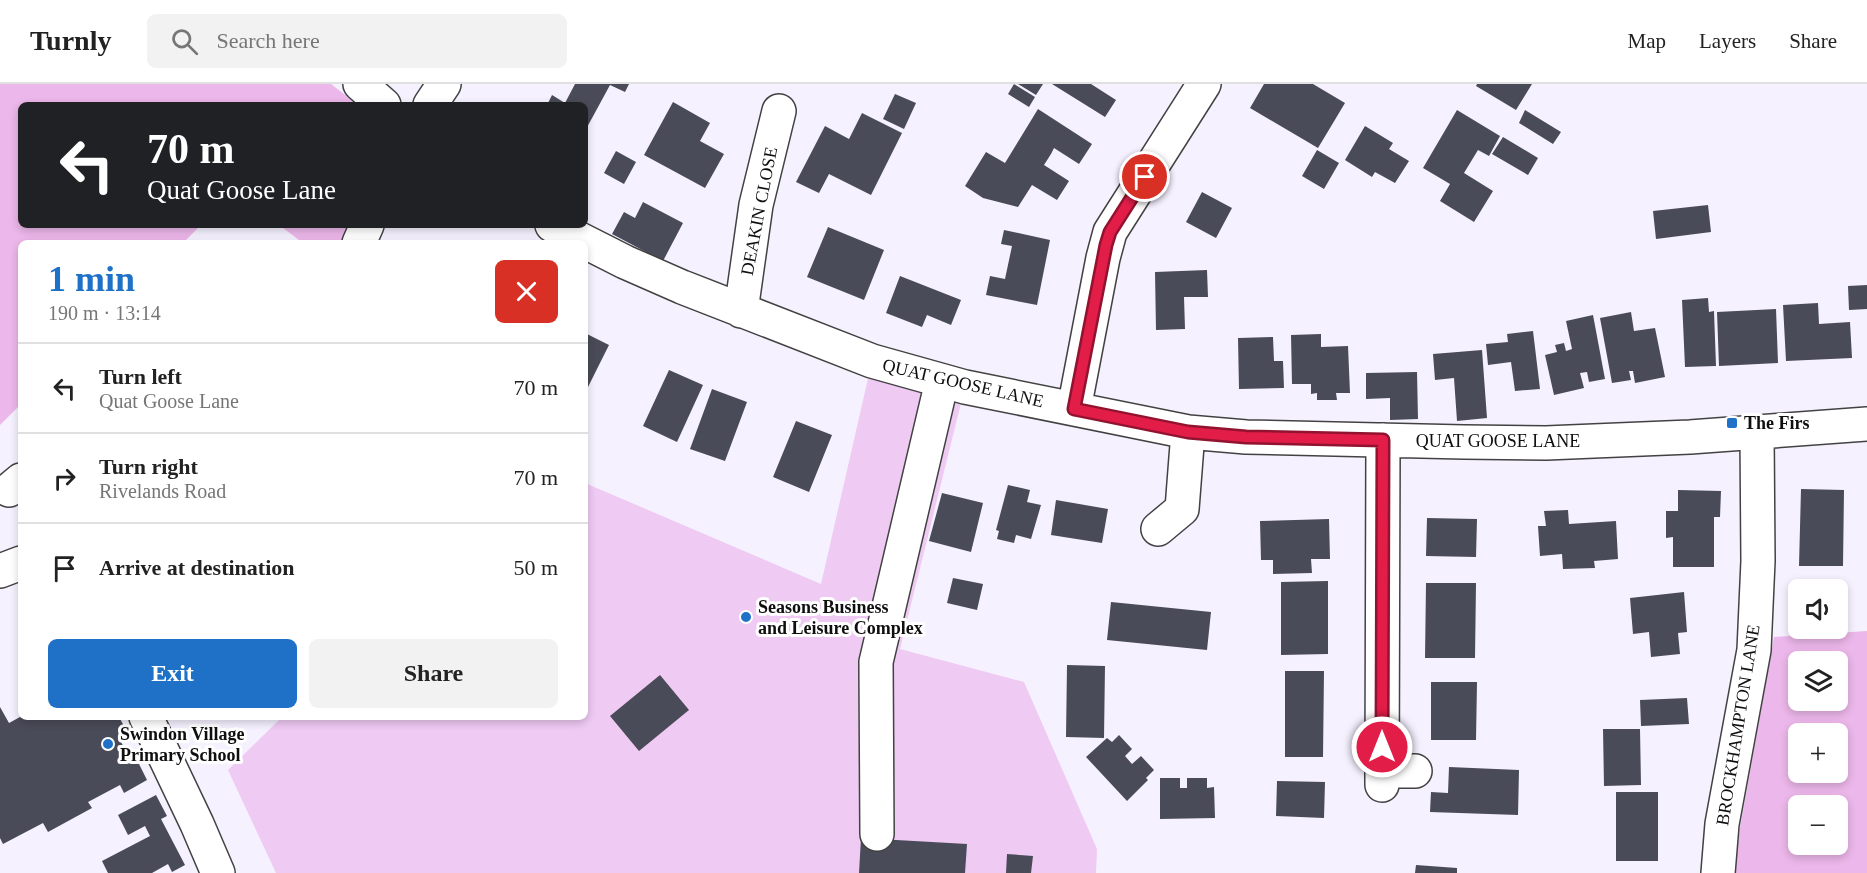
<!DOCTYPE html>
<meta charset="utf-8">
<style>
:root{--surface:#fff;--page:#f2f2f2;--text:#222;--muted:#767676;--line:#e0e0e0;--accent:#1e71c7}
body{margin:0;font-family:Georgia,serif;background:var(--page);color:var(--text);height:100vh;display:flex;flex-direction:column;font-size:22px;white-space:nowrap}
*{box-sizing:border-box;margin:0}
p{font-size:20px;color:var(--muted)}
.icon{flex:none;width:33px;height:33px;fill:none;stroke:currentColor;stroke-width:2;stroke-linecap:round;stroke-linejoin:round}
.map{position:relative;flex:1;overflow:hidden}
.sheet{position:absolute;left:18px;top:156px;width:570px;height:480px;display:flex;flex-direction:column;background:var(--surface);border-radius:9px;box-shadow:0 3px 9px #0003}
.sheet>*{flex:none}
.guide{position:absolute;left:18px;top:18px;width:570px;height:126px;border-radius:9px;box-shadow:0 3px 9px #0003;background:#202124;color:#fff;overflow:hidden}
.fabs{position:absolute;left:1788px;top:495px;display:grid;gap:12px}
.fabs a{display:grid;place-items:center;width:60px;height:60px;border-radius:9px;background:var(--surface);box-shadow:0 3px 9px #0003;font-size:30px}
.pin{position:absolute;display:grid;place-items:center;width:51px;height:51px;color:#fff;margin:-26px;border:3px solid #fff;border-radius:50%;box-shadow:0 2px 6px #0007}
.me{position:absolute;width:66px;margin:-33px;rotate:0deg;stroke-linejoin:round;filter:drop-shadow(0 0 4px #0008)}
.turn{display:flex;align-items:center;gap:21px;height:126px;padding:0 30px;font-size:27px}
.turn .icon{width:78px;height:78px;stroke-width:2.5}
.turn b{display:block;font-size:42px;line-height:51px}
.round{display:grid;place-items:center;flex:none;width:63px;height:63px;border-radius:9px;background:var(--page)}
.head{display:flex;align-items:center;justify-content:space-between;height:102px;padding:0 30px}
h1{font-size:36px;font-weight:700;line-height:45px;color:var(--accent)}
.button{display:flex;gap:12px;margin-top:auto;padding:12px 30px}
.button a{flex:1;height:69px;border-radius:9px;background:var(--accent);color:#fff;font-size:24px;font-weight:700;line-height:69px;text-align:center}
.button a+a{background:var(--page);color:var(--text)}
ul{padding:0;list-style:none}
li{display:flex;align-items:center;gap:18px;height:90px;padding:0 30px;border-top:2px solid var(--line)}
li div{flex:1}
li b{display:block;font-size:22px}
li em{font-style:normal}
header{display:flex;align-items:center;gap:36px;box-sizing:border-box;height:84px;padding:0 30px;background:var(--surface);border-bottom:2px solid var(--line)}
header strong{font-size:28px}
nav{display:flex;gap:33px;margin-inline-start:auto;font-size:21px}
.search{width:420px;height:54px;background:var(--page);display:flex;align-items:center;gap:15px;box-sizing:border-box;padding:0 21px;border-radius:9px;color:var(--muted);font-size:22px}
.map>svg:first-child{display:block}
.green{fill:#ecb7ea;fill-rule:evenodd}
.pitch{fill:#efcaf3}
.building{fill:#4a4b58}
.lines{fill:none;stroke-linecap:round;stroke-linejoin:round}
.minor-casing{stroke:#424242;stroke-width:36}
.minor{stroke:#fff;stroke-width:33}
.route-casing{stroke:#92132f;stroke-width:15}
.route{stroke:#e11d48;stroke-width:10}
.poi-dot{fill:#1e71c7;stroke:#fff;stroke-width:2}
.labels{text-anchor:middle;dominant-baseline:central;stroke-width:6;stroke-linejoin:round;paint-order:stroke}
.street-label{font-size:18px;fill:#0f0f0f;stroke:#fff}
.poi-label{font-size:18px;font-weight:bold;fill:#0f0f0f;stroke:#fff;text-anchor:start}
</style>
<header>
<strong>Turnly</strong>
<div class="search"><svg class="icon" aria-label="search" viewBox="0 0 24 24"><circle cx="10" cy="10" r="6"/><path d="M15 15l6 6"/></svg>Search here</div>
<nav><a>Map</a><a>Layers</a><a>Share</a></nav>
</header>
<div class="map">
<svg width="1867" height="789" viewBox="0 0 1867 789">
<rect width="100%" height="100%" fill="#f6f1ff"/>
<path class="green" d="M0 0H331L358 21H21V141H201L183 159H21V320L0 341Z
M279 141H367L359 159H303Z
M1867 547V789H1734L1740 744 1774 553ZM1798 578H1838V616H1798ZM1798 650H1838V688H1798ZM1798 722H1838V760H1798Z"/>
<path class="pitch" d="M872 277 965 303 900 565 1024 598 1097 765 1096 789H276L228 686 282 633H585V399L821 500Z"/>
<path class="building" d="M575 0H629L625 8 610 1 585 47V21H547L552 11 565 19Z
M1014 0 1035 13 1029 23 1008 10Z
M1018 0H1043L1036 11Z
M1052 0H1091L1116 16 1105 33Z
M1264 0H1313L1345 19 1318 64 1250 24Z
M1477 0H1532L1516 26 1476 2Z
M895 10 916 19 904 45 883 35Z
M673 18 710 39 700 57 724 70 705 104 644 71Z
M1038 25 1092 60 1079 80 1054 64 1051 70 1044 81 1069 97 1057 116 1032 101 1018 123 983 114 965 102 986 68 1005 79Z
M1457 26 1500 52 1489 72 1478 66 1464 89 1493 107 1474 138 1440 117 1450 100 1423 84Z
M1525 26 1561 48 1553 60 1519 39Z
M862 29 902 49 871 111 829 90 819 109 796 98 825 42 849 55Z
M1365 42 1393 59 1389 65 1409 77 1395 99 1375 88 1372 93 1345 76Z
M1503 53 1538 74 1528 91 1492 70Z
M1317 66 1339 79 1324 105 1302 92Z
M616 67 636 78 624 100 604 89Z
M1202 108 1232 124 1216 154 1186 138Z
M643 118 683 139 663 177 612 150 624 128 635 134Z
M1708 121 1711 148 1656 155 1653 127Z
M828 143 884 166 864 216 807 193Z
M1004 146 1050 156 1037 221 986 211 990 192 1005 195 1012 162 1001 160Z
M1207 186 1208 213H1184L1185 245 1156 246 1155 188Z
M900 192 961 216 951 241 927 231 922 243 886 229Z
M1867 201V225L1849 226 1848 202Z
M1708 214 1709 228 1714 227 1716 282 1685 283 1682 216Z
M1818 219 1819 240 1850 238 1852 274 1786 277 1783 221Z
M1776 225 1778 279 1719 282 1717 228Z
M1631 228 1634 247 1655 244 1665 293 1635 299 1633 287H1629L1631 296 1612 299 1600 234Z
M1593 231 1605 295 1589 298 1587 288 1580 289 1584 304 1554 311 1545 271 1557 268 1555 261 1564 259 1566 267 1572 265 1566 237Z
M1533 247 1540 305 1515 307 1511 278 1488 281 1486 260 1508 258 1507 250Z
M585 249 609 261 585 309Z
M1321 250V263L1348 262 1350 309H1336L1337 316H1317V309L1311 310V300H1292L1291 251Z
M1273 253 1274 277H1283L1284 304 1239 305 1238 254Z
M1482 266 1487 334 1457 337 1454 294 1435 296 1433 270Z
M669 286 703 301 677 358 643 342Z
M1417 288 1418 335 1390 336V314L1366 315V289Z
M712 305 747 318 725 377 690 365Z
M796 337 832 351 809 408 773 393Z
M1008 401 1030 406 1027 418 1041 421 1031 455 1016 451 1014 459 997 455 999 447 996 446Z
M1801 405 1844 406 1843 482H1799Z
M1678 406 1721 407 1720 433H1714V483H1673V453L1666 454V427H1678Z
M942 409 983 419 971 468 929 457Z
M1056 416 1108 425 1102 459 1051 451Z
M1568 426 1569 440 1616 437 1618 475 1594 477 1595 484 1563 485 1562 470 1540 472 1538 442H1546L1544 427Z
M1427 434 1477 435 1476 473 1426 472Z
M1329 435 1330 475H1311L1312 489 1273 490V476H1261L1260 437Z
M953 494 983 500 977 526 947 519Z
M1328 497V570L1281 571V498Z
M1426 499H1476L1475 574H1425Z
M1684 508 1687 548 1678 549 1680 570 1651 573 1649 548 1633 550 1630 514Z
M1111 518 1211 528 1207 566 1107 556Z
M1067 581 1105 582 1104 654 1066 653Z
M1285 587H1324L1323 673H1285Z
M660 591 689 626 639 667 610 632Z
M1431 598H1477L1476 656H1431Z
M1687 614 1689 640 1641 642 1640 616Z
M0 623 9 639 20 633H119L128 649 119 654 131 677 136 674 147 696 124 709 120 701 88 718 92 724 48 748 43 739 3 760 0 754Z
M1603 645H1640L1641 701 1604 702Z
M1119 651 1132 665 1125 672 1132 680 1141 672 1154 686 1146 694 1148 696 1127 717 1086 673 1107 654 1112 658Z
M1449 683 1519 686 1518 731 1430 728 1431 708 1448 709Z
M1160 694H1180V704H1187V694H1207V704L1214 703 1215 734 1160 735Z
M1277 697 1325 698 1324 734 1276 732Z
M1616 708H1658V777H1616Z
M156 711 167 732 161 735 185 781 172 788 168 780 152 789H108L102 777 150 752 145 742 128 751 118 731Z
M861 754 967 760 965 789H859Z
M1007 770 1033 772 1031 789H1006Z
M1416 781 1457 784V789H1415Z"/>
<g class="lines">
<g class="minor-casing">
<path id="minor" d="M360 0 384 21
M430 21 444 0
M552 141 625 178 682 203 872 277 965 303 1188 348 1246 353 1464 358 1546 359 1690 353 1867 340
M359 159 367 141
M741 227 756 121 779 27
M1074 325 1103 174 1110 148 1204 0
M9 406 21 396
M1158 445 1182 425 1188 348
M0 487 21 479
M146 633 197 740 218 789
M1382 687H1415
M1382 701 1383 356
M877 750 876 578 942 297
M1718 789 1722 740 1754 566 1758 477 1757 349"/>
</g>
<use href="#minor" class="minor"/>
</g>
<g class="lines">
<g class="route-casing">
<path id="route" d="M1145 93 1110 148 1106 161 1074 325 1188 348 1246 353 1383 356 1382 663"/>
</g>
<use href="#route" class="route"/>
</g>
<g class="poi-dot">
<rect x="1726" y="333" width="12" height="12" rx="3"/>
<circle cx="746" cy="533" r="6"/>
<circle cx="108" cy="660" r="6"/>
</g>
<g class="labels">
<g class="street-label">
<text transform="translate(759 127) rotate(-79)">DEAKIN CLOSE</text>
<text transform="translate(963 299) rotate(13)">QUAT GOOSE LANE</text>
<text x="1498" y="357">QUAT GOOSE LANE</text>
<text transform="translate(1738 641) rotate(-81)">BROCKHAMPTON LANE</text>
</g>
<g class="poi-label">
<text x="1744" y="339">The Firs</text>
<text x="758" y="523">Seasons Business<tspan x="758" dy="21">and Leisure Complex</tspan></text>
<text x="120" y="650">Swindon Village<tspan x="120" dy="21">Primary School</tspan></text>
</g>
</g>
</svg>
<div class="fabs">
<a><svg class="icon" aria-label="sound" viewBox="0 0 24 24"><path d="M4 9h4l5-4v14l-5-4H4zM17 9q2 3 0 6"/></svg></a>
<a><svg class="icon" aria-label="layers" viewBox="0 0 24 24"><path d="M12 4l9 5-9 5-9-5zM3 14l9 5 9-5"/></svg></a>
<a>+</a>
<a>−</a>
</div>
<div class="pin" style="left:1145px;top:93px;background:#d93025"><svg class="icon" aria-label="arrive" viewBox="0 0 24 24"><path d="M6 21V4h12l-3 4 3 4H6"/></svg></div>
<svg class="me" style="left:1382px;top:663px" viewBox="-20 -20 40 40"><circle r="17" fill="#e11d48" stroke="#fff" stroke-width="3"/><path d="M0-11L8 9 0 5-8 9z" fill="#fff"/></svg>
<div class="guide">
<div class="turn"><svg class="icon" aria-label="left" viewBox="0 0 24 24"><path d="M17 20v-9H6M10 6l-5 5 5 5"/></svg><div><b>70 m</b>Quat Goose Lane</div></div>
</div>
<section class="sheet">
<div class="head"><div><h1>1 min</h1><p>190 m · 13:14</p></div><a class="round" style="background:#d93025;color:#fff"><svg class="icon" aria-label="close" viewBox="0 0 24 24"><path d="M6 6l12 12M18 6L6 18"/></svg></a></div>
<ul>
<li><svg class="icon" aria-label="left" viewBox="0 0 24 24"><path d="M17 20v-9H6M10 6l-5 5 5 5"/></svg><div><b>Turn left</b><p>Quat Goose Lane</p></div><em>70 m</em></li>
<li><svg class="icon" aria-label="right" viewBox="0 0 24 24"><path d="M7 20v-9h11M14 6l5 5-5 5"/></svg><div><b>Turn right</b><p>Rivelands Road</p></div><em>70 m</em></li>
<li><svg class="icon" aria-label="arrive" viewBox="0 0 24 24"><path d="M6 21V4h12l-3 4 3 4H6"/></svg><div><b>Arrive at destination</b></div><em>50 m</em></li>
</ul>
<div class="button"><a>Exit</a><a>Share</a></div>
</section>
</div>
